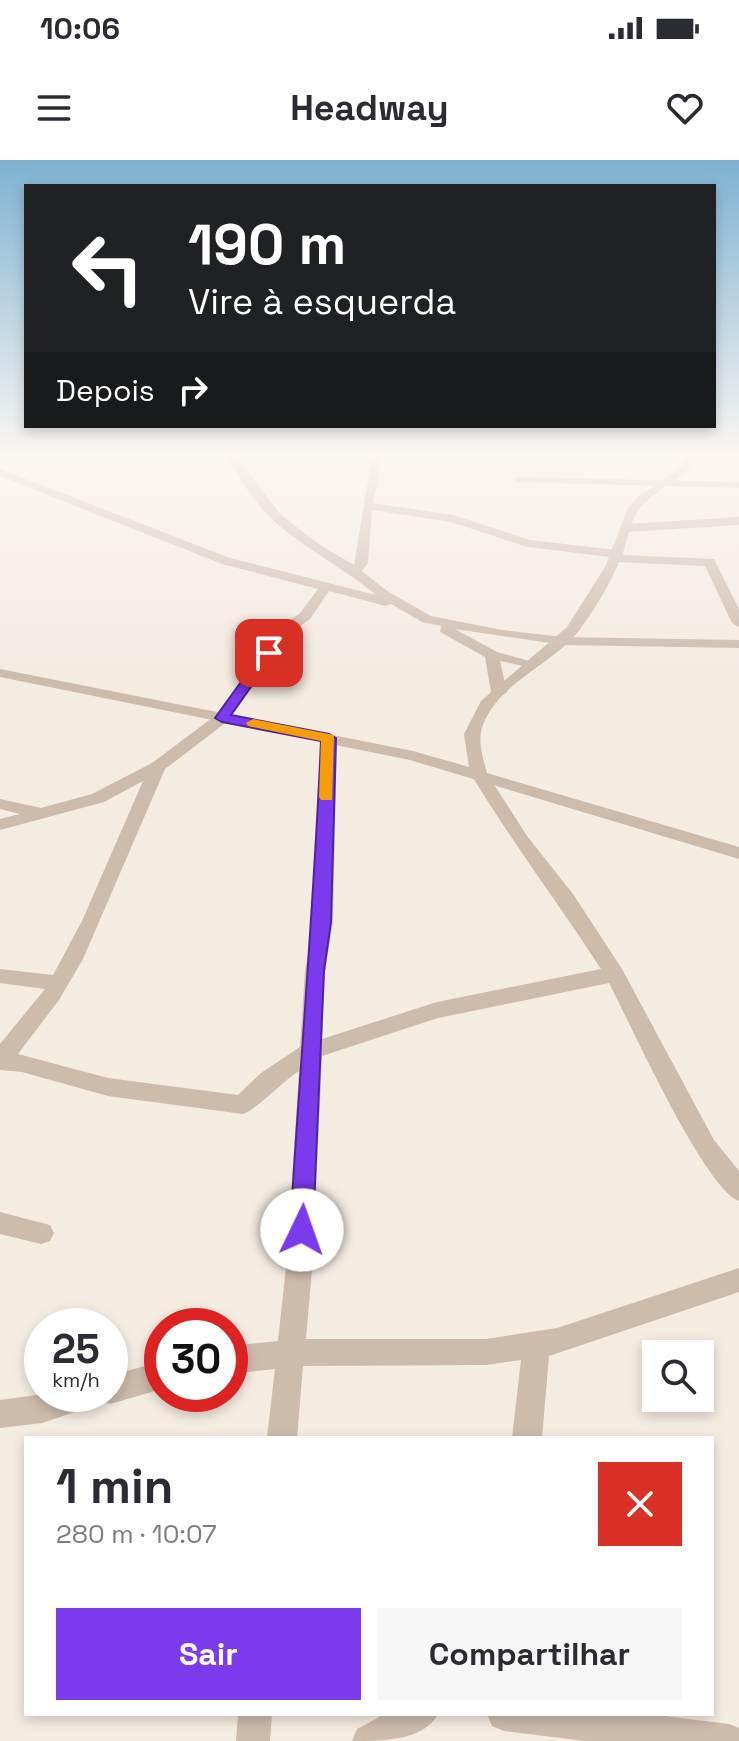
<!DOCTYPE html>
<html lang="pt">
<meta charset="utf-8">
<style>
:root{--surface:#fff;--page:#f7f7f7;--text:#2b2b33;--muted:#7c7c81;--accent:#7c3aed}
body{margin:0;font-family:"Space Grotesk",sans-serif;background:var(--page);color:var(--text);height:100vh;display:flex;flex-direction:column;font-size:30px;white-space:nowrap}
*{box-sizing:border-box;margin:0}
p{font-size:26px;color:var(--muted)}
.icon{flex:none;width:44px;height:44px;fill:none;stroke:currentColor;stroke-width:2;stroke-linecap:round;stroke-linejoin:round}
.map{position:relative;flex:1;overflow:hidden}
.details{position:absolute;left:24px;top:1276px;width:690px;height:280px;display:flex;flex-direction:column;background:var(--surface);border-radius:0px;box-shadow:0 4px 12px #0003}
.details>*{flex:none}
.hud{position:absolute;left:24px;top:24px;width:692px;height:244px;border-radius:0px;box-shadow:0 4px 12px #0003;background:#202124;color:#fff;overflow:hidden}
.fabs{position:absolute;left:642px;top:1180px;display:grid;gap:16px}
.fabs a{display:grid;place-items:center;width:72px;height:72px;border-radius:0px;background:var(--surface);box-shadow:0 4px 12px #0003;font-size:40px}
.speed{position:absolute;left:24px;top:1148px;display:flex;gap:16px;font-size:40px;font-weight:700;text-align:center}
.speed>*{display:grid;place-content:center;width:104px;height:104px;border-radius:50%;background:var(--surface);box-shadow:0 4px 12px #0003;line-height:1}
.speed small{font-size:20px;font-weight:400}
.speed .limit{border:12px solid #d22;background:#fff;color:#111}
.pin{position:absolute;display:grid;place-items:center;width:68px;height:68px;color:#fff;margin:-34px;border-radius:16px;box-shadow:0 4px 12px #0006}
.me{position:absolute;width:88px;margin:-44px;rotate:3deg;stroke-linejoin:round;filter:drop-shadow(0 0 6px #0008)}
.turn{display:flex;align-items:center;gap:28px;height:168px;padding:0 32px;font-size:36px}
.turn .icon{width:104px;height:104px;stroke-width:2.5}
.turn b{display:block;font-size:56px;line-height:68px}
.then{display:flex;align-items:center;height:76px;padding:0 32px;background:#0003;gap:16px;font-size:30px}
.round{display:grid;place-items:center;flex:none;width:84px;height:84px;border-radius:0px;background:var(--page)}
.head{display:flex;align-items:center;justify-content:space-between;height:136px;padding:0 32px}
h1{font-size:48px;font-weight:800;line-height:60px}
.action{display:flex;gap:16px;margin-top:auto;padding:16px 32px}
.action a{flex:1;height:92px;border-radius:0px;background:var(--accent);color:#fff;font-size:32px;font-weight:800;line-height:92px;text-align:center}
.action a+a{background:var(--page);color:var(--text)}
.status{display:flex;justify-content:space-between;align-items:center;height:56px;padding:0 40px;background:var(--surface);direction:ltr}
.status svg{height:22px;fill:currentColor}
header{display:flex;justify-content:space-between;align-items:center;height:104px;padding:0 32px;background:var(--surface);font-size:36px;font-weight:800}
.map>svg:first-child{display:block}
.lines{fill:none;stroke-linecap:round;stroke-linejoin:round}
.minor{fill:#cdbbac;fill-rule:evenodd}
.tertiary{fill:#cdbbac;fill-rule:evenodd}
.route{fill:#7c3aed;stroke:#51269a;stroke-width:2}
.slow{fill:#f59e0b}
</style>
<div class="status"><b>10:06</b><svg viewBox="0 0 49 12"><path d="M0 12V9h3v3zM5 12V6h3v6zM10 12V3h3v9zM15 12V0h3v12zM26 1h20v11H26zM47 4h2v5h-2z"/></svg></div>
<header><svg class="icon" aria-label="menu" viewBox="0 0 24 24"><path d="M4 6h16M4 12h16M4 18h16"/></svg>Headway<svg class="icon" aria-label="heart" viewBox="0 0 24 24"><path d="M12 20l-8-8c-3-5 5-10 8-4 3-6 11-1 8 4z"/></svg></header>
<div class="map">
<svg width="739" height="1581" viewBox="0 0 739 1581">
<rect width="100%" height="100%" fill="#f4ebe1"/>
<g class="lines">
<path class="minor" d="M223 294H234L281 355 320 385 354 405 370 309 369 294H379L380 309 373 343 453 355 530 380 617 390 623 395 714 399 739 449V467L732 463 705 406 615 402 610 397 528 387 451 362 372 350 368 403 362 411 387 431 431 456 502 470 563 477 739 480V488L563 485 455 469 497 492 540 504 533 508 500 501 507 532 499 537 491 532 485 497 440 472 441 466 422 462 391 444 386 446 329 431 310 459 278 482 267 506 228 561 165 609 83 799 59 840 18 894 108 918 238 935 261 913 300 887 305 811 313 762 321 578 329 573 337 578 333 762 325 811 322 879 437 842 601 809C559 744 512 682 472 616L474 612H486L527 676 573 734 622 809 714 980 739 1011V1041C704 1028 630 863 609 823L438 858 322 896 313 1098 306 1179H486L557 1168 739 1108V1132L549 1196 542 1278H512L521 1200 486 1205 303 1206 297 1278H267L275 1209 230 1214V1186L278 1181 287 1098 299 911C283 921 256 950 243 954L108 936 22 912 0 910V884L45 829 0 823V809L53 815 82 761 143 621 104 642 0 670V659L20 654 0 649V639L41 648 92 634 152 603 216 555 253 505 267 477 300 453 318 429 222 404 0 316V309L230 398 376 435C344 408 307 390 276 363 255 345 239 316 223 294Z
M689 294H739V300L693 299Z
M519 317 739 322V328L515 322V318Z
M739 357V365L626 372 620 368 626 364Z
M0 1052 50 1065 54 1073 50 1081 41 1084 0 1074Z
M162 1201V1229L110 1244 105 1242 42 1263 0 1268V1240L44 1234H110V1216Z
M238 1554H272L270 1581H236Z
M385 1554H438C424 1581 382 1581 352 1581L357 1569Z
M487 1554H649L729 1564 739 1568V1581H585L504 1571 492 1566Z"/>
<path class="tertiary" d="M688 294H698C686 322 659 325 641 347 629 361 628 381 621 398 610 424 595 449 578 472 552 504 503 521 485 560 476 578 482 594 487 613L739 687V699L410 600 0 517V509L413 591 469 607 464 574 481 541 567 467 605 407 628 348 639 336 679 309Z"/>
</g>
<linearGradient id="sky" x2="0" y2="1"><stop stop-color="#7eb2d2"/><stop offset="0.57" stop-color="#faf6f2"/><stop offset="1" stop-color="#faf6f2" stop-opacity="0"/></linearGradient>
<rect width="739" height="515" fill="url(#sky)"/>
<path class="route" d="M269 489 275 493 231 555 329 574 336 578 331 762 324 811 313 1070 310 1078 302 1081 294 1078 290 1070C300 907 314 744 321 581L222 562 215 558 264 490Z"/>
<path class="slow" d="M253 559 334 575 332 640H321L319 637 321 581 248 566 246 563Z"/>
</svg>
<div class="fabs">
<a><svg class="icon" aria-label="search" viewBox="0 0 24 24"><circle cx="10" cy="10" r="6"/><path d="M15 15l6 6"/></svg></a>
</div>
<div class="speed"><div>25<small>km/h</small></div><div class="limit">30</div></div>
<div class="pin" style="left:269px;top:493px;background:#d93025"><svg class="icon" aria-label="arrive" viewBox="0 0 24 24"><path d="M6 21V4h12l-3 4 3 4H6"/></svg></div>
<svg class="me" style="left:302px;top:1070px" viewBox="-20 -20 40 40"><circle r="19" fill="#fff"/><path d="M0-13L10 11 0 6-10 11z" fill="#7c3aed"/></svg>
<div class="hud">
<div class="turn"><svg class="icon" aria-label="left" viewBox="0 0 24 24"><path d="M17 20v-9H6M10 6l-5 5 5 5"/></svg><div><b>190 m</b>Vire à esquerda</div></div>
<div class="then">Depois<svg class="icon" aria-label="right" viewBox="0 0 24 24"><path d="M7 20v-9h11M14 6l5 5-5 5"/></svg></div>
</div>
<section class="details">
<div class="head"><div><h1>1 min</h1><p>280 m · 10:07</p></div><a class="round" style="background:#d93025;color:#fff"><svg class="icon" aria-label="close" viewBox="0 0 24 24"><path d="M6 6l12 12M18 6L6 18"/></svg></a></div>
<div class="action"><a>Sair</a><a>Compartilhar</a></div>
</section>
</div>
